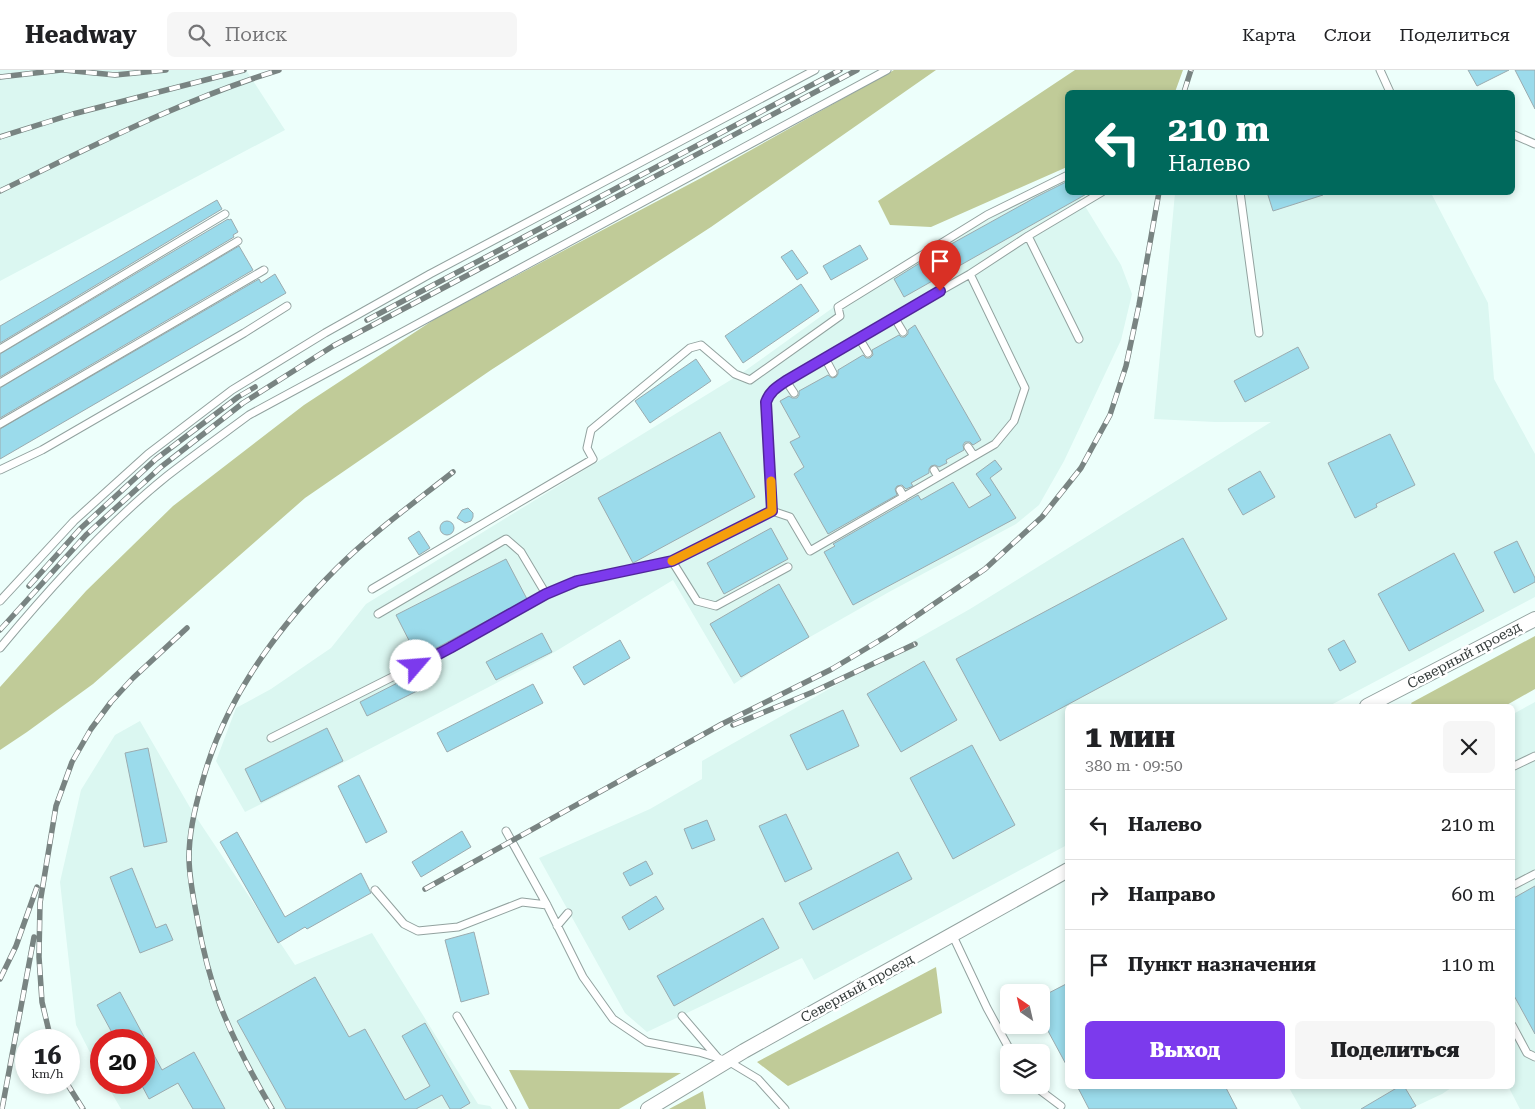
<!DOCTYPE html>
<html lang="ru">
<meta charset="utf-8">
<style>
:root{--surface:#fff;--page:#f6f6f6;--text:#202124;--muted:#757577;--line:#e0e0e0;--accent:#7c3aed}
body{margin:0;font-family:"Roboto Serif",serif;background:var(--page);color:var(--text);height:100vh;display:flex;flex-direction:column;font-size:19px;white-space:nowrap}
*{box-sizing:border-box;margin:0}
p{font-size:16px;color:var(--muted)}
.icon{flex:none;width:28px;height:28px;fill:none;stroke:currentColor;stroke-width:2;stroke-linecap:round;stroke-linejoin:round}
.map{position:relative;flex:1;overflow:hidden}
.details{position:absolute;left:1065px;top:634px;width:450px;height:385px;display:flex;flex-direction:column;background:var(--surface);border-radius:8px;box-shadow:0 2px 8px #0003}
.details>*{flex:none}
.banner{position:absolute;left:1065px;top:20px;width:450px;height:105px;border-radius:8px;box-shadow:0 2px 8px #0003;background:#00695c;color:#fff;overflow:hidden}
.needle{width:32px;rotate:326deg}
.buttons{position:absolute;left:1000px;top:914px;display:grid;gap:10px}
.buttons a{display:grid;place-items:center;width:50px;height:50px;border-radius:8px;background:var(--surface);box-shadow:0 2px 8px #0003;font-size:25px}
.speed{position:absolute;left:15px;top:959px;display:flex;gap:10px;font-size:25px;font-weight:700;text-align:center}
.speed>*{display:grid;place-content:center;width:65px;height:65px;border-radius:50%;background:var(--surface);box-shadow:0 2px 8px #0003;line-height:1}
.speed small{font-size:12px;font-weight:400}
.speed .limit{border:8px solid #d22;background:#fff;color:#111}
.pin{position:absolute;display:grid;place-items:center;width:42px;height:42px;color:#fff;margin:-51px -21px;border-radius:50% 50% 50% 0;rotate:-45deg;box-shadow:0 0 5px #0007}
.pin .icon{rotate:45deg}
.me{position:absolute;width:55px;margin:-28px;rotate:63deg;stroke-linejoin:round;filter:drop-shadow(0 0 4px #0008)}
.turn{display:flex;align-items:center;gap:18px;height:105px;padding:0 20px;font-size:22px}
.turn .icon{width:65px;height:65px;stroke-width:2.5}
.turn b{display:block;font-size:35px;line-height:42px}
.round{display:grid;place-items:center;flex:none;width:52px;height:52px;border-radius:8px;background:var(--page)}
.headline{display:flex;align-items:center;justify-content:space-between;height:85px;padding:0 20px}
h1{font-size:30px;font-weight:800;line-height:38px}
.button{display:flex;gap:10px;margin-top:auto;padding:10px 20px}
.button a{flex:1;height:58px;border-radius:8px;background:var(--accent);color:#fff;font-size:20px;font-weight:800;line-height:58px;text-align:center}
.button a+a{background:var(--page);color:var(--text)}
ul{padding:0;list-style:none}
li{display:flex;align-items:center;gap:15px;height:70px;padding:0 20px;border-top:1px solid var(--line)}
li div{flex:1}
li b{display:block;font-size:19px}
li em{font-style:normal}
header{display:flex;align-items:center;gap:30px;box-sizing:border-box;height:70px;padding:0 25px;background:var(--surface);border-bottom:1px solid var(--line)}
header strong{font-size:24px}
nav{display:flex;gap:28px;margin-inline-start:auto;font-size:18px}
.search{width:350px;height:45px;background:var(--page);display:flex;align-items:center;gap:12px;box-sizing:border-box;padding:0 18px;border-radius:8px;color:var(--muted);font-size:19px}
.map>svg:first-child{display:block}
.built{fill:#dbf7f1}
.forest{fill:#c0cb98}
.building{fill:#9bdbeb;stroke:#9babaf}
.lines{fill:none;stroke-linecap:round;stroke-linejoin:round}
.lane-casing{stroke:#92a29f;stroke-width:9}
.street-casing{stroke:#92a29f;stroke-width:16}
.lane{stroke:#fff;stroke-width:7}
.street{stroke:#fff;stroke-width:14}
.rail-casing{stroke:#798482;stroke-width:5.5}
.rail{stroke:#fff;stroke-width:4;stroke-dasharray:11;stroke-linecap:butt}
.route-casing{stroke:#51269a;stroke-width:12}
.route{stroke:#7c3aed;stroke-width:9}
.slow{stroke:#f59e0b;stroke-width:9}
.labels{text-anchor:middle;dominant-baseline:central;stroke-width:5;stroke-linejoin:round;paint-order:stroke}
.street-label{font-size:14px;fill:#323938;stroke:#fff}
</style>
<header>
<strong>Headway</strong>
<div class="search"><svg class="icon" aria-label="search" viewBox="0 0 24 24"><circle cx="10" cy="10" r="6"/><path d="M15 15l6 6"/></svg>Поиск</div>
<nav><a>Карта</a><a>Слои</a><a>Поделиться</a></nav>
</header>
<div class="map">
<svg width="1535" height="1039" viewBox="0 0 1535 1039">
<rect width="100%" height="100%" fill="#edfffb"/>
<path class="built" d="M0 0H246L285 60 0 211Z
M1066 103 1067 106 1068 122 1077 123 1121 195 1132 224 1121 270 1064 391 1039 435 1016 454 889 522 773 588 734 614 673 510 543 589 329 700 245 742 216 691 236 638 271 619 331 578 366 534 742 303 845 229 984 142Z
M1175 123H1431L1488 233 1494 309 1535 384V527L1329 636H1068L1067 775 814 910 802 888 647 962 625 943 539 788 650 739 702 709V691L970 539 1271 352H1215L1154 349Z
M1535 632V1039H1520L1508 1016H1512L1513 644Z
M140 651 192 741 295 895 372 863 478 1034 490 1036 492 1039H121L106 1013 144 1012V970H101V1004L76 955 60 812 81 720 115 665Z
M1288 1016H1454L1442 1024 1410 1039H1301Z"/>
<path class="forest" d="M894 0H936L711 157 491 300 305 428 93 614 27 662 0 680V617L86 521 173 436 304 335 438 247 701 108Z
M1075 0H1183L1175 22H1068L1067 97 931 157 890 155 878 131Z
M1535 566V619L1505 636H1413L1411 633Z
M936 897 942 943 788 1016 757 992Z
M509 1000 681 1003 619 1039H529Z
M703 1021 706 1039H669Z"/>
<path class="building" d="M1468 0H1509L1477 16Z
M1515 0H1535V39Z
M1068 111V122H1090L904 227 894 209 944 178 1036 127Z
M1267 122H1323V125L1273 141Z
M217 130 222 139 0 273V256Z
M228 149 229 150 231 149 238 162 233 165 234 167 0 307V284Z
M860 175 868 189 831 210 823 196Z
M239 176 253 200 0 348V318Z
M792 180 808 203 797 210 781 187Z
M275 204 286 223 0 389V359L259 209 261 213Z
M801 214 819 241 743 293 725 266Z
M915 255 981 370 973 375 970 372H965L963 375 964 380 946 390 947 393 939 397 935 395 931 396 929 399V403L911 413 913 416 906 419 902 415 897 416 895 419 897 425 828 464 794 404 804 397 790 372 800 367 780 331 789 326 792 328H797L799 325V321L828 305 832 308 836 307 838 304V300L863 285 866 288H870L873 285 872 280 899 265 901 267H905L908 264V260Z
M1298 277 1309 298 1245 332 1234 311Z
M696 289 711 311 650 353 635 331Z
M720 362 755 427 633 493 598 428Z
M1390 364 1415 415 1376 434 1377 437 1355 448 1328 393Z
M995 390 1002 399 990 408 1016 448 853 535 824 482 835 476 833 474 918 425 921 430 953 412 969 438 991 425 976 404Z
M1260 401 1275 427 1243 445 1228 419Z
M468 438 473 443V447L471 451 465 453 457 448 462 440Z
M440 458a7 7 0 1 1 14 0a7 7 0 1 1-14 0Z
M771 458 788 489 724 524 707 493Z
M419 461 430 478 419 485 408 468Z
M1183 468 1227 549 1000 671 956 589Z
M1517 471 1535 508V512L1514 523 1494 482Z
M1454 483 1484 541 1409 581 1378 524Z
M506 489 527 529 418 588 396 545Z
M779 514 809 567 741 607 710 554Z
M542 563 552 582 496 610 486 592Z
M620 570 630 588 584 615 573 597Z
M1344 570 1356 592 1340 601 1328 579Z
M924 591 957 650 901 682 867 624Z
M413 605 421 619 367 646 360 632Z
M533 614 543 633 447 682 437 663Z
M843 640 859 676 807 700 790 665Z
M327 658 343 691 261 732 245 699Z
M972 675 1015 755 953 789 910 708Z
M148 678 167 772 144 777 125 683Z
M359 705 387 762 366 773 338 716Z
M786 744 812 799 785 812 759 756Z
M707 750 715 770 692 779 684 759Z
M462 761 471 777 421 807 412 792Z
M237 762 285 847 361 803 371 823 307 859 305 857 278 873 220 772Z
M898 782 912 809 813 860 799 833Z
M646 791 653 804 630 816 623 803Z
M132 798 156 858 166 854 173 870 140 883 110 807Z
M1535 816V964L1512 922V829Z
M656 826 664 839 629 860 622 847Z
M763 848 779 878 674 936 657 906Z
M474 862 489 924 461 932 445 870Z
M315 907 349 967 365 959 405 1030 430 1016 402 966 425 953 470 1033 460 1039H450L442 1025 416 1039H286L237 951Z
M1068 913V998L1041 948V927Z
M120 922 162 1000 194 982 225 1039H193L178 1013 149 1029 140 1012H144V970H116L97 935Z
M1077 1016H1225L1237 1039H1089Z
M1400 1016H1404L1416 1036 1410 1039H1361Z"/>
<g class="lines">
<g class="lane-casing">
<path id="lane" d="M1380 0 1390 22
M1512 64 1535 74
M1240 122 1259 263
M1028 166 1079 269
M894 247 903 262
M859 268 868 283
M0 279 225 144
M825 288 833 303
M786 311 794 323
M0 313 238 171
M0 354 264 200
M968 377 974 386
M0 400 42 380 244 263 287 236
M934 400 938 407
M900 420 904 427
M772 441 767 332C769 321 777 317 786 311L894 247 970 204
M788 497 716 536 697 531 672 491 772 441 790 447 810 481 995 374 1014 351 1025 318 970 204 1028 166 1102 122
M372 519 593 389 587 378 591 360 690 278 701 275 735 304 750 310 840 246 838 237 987 145 1068 105
M0 531 74 451 148 384 232 320 325 263 430 204 815 0
M378 544 506 469 521 482 546 524
M0 578C49 519 106 455 167 406 194 385 222 365 249 345L887 0
M271 668 450 578 546 524 577 511 672 491
M1512 697 1535 686
M506 761 547 835 583 907 613 949 647 972 699 982 728 991 758 1009 785 1039
M1512 816 1535 804
M375 820 404 854 418 861 458 857 522 832 547 835
M557 856 568 843
M952 864 987 938 1011 982
M457 946 512 1039
M682 946 718 988
M1512 955 1527 983 1535 987
M1033 1015 1061 1036"/>
</g>
<g class="street-casing">
<path id="street" d="M1367 636 1535 549
M648 1039 744 981 1068 800"/>
</g>
<use href="#lane" class="lane"/>
<use href="#street" class="street"/>
<g class="rail-casing">
<path id="rail" d="M64 0 115 5 166 0
M0 7 61 0
M1184 22 1191 0
M0 67 73 44 244 0
M0 121C91 77 182 30 279 0
M367 250 840 0
M29 516 80 459 156 389 238 327 255 317
M0 560 86 465 161 397 243 333 333 276 857 0
M733 655 813 622 915 574
M425 819 722 654 832 599 887 566 985 499 1042 447 1081 398 1110 345 1126 296 1139 235 1159 122
M0 909 16 876 37 817
M51 970 42 932 39 887 40 833 56 736 72 692 91 659 111 632 133 608 187 558
M66 1012 83 1039
M2 1039 34 867
M272 1039C252 1005 234 971 220 935 209 906 202 876 197 847 193 827 189 807 189 787 189 762 195 737 202 713 224 630 277 558 337 498 372 463 414 433 453 402"/>
</g>
<use href="#rail" class="rail"/>
</g>
<g class="lines">
<g class="route-casing">
<path id="route" d="M416 596 450 578 546 524 577 511 672 491 772 441 766 332C770 321 777 317 786 311L940 221"/>
</g>
<use href="#route" class="route"/>
<path class="slow" d="M672 491 772 441 771 411"/>
</g>
<g class="labels">
<g class="street-label">
<text transform="translate(1464 585) rotate(-28)">Северный проезд</text>
<text transform="translate(857 918) rotate(-29)">Северный проезд</text>
</g>
</g>
</svg>
<div class="buttons">
<a><svg class="needle" viewBox="-14 -14 28 28"><path d="M0-13l5 13h-10z" fill="#e53935"/><path d="M0 13l5-13h-10z" fill="#757577"/></svg></a>
<a><svg class="icon" aria-label="layers" viewBox="0 0 24 24"><path d="M12 4l9 5-9 5-9-5zM3 14l9 5 9-5"/></svg></a>
</div>
<div class="speed"><div>16<small>km/h</small></div><div class="limit">20</div></div>
<div class="pin" style="left:940px;top:221px;background:#d93025"><svg class="icon" aria-label="arrive" viewBox="0 0 24 24"><path d="M6 21V4h12l-3 4 3 4H6"/></svg></div>
<svg class="me" style="left:416px;top:596px" viewBox="-20 -20 40 40"><circle r="19" fill="#fff"/><path d="M0-13L10 11 0 6-10 11z" fill="#7c3aed"/></svg>
<div class="banner">
<div class="turn"><svg class="icon" aria-label="left" viewBox="0 0 24 24"><path d="M17 20v-9H6M10 6l-5 5 5 5"/></svg><div><b>210 m</b>Налево</div></div>
</div>
<section class="details">
<div class="headline"><div><h1>1 мин</h1><p>380 m · 09:50</p></div><a class="round"><svg class="icon" aria-label="close" viewBox="0 0 24 24"><path d="M6 6l12 12M18 6L6 18"/></svg></a></div>
<ul>
<li><svg class="icon" aria-label="left" viewBox="0 0 24 24"><path d="M17 20v-9H6M10 6l-5 5 5 5"/></svg><div><b>Налево</b></div><em>210 m</em></li>
<li><svg class="icon" aria-label="right" viewBox="0 0 24 24"><path d="M7 20v-9h11M14 6l5 5-5 5"/></svg><div><b>Направо</b></div><em>60 m</em></li>
<li><svg class="icon" aria-label="arrive" viewBox="0 0 24 24"><path d="M6 21V4h12l-3 4 3 4H6"/></svg><div><b>Пункт назначения</b></div><em>110 m</em></li>
</ul>
<div class="button"><a>Выход</a><a>Поделиться</a></div>
</section>
</div>
